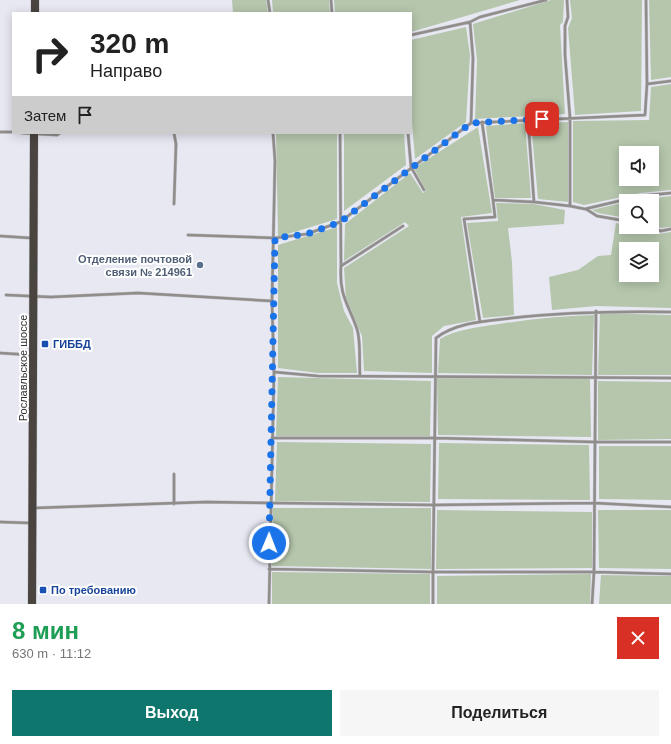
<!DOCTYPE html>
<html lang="ru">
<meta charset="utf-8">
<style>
:root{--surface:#fff;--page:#f6f6f6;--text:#222;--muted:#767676;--accent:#0f766e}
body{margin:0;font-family:Arial,sans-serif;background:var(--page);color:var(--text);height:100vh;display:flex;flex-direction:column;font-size:15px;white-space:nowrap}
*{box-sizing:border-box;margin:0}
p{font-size:13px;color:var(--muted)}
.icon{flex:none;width:22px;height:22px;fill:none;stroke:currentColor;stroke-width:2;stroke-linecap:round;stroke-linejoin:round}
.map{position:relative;height:604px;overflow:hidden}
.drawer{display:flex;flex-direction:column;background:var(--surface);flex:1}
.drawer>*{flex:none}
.banner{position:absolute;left:12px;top:12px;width:400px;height:122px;border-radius:0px;box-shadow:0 2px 10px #0003;background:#fff;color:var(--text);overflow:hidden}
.fabs{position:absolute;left:619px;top:146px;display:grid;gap:8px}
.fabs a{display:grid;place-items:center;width:40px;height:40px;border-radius:0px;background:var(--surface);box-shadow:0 2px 10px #0003;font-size:20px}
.pin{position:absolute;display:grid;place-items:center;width:34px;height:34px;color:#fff;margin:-17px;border-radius:8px;box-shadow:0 2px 6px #0006}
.me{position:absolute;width:44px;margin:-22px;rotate:1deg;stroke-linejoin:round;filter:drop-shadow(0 0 3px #0008)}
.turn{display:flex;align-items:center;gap:14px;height:84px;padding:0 12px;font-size:18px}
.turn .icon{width:52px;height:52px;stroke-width:2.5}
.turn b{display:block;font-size:28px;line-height:34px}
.then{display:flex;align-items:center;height:38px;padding:0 12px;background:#0003;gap:8px;font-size:15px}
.round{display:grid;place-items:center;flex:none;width:42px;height:42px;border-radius:0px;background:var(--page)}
.headline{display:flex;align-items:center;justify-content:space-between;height:68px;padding:0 12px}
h1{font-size:24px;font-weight:700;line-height:30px;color:#1e9e55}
.button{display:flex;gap:8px;margin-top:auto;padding:8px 12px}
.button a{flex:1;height:46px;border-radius:0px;background:var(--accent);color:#fff;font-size:16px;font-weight:700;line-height:46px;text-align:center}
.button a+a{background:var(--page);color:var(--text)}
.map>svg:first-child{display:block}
.green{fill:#b5c6ac;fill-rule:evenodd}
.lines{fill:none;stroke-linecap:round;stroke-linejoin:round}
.service-casing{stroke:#c3c4cc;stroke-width:3.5}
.primary-casing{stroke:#c3c4cc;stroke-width:9}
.service{stroke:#908d8a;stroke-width:2.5}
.primary{stroke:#49443f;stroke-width:8}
.route{stroke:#1a73e8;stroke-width:7;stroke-dasharray:0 12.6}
.service-dot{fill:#5c6f8a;stroke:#fff;stroke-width:1.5}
.transit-dot{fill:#1a4fb4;stroke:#fff;stroke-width:1.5}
.labels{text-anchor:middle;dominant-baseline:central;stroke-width:4;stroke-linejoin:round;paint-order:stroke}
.service-label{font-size:11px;font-weight:bold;fill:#4e5e75;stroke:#fff;text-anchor:end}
.transit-label{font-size:11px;font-weight:bold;fill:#164399;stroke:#fff;text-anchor:start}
.street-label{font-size:11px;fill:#323236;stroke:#fff}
</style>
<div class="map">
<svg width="671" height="604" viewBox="0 0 671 604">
<rect width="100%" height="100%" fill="#e7e8f2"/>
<path class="green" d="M232 0H266L268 13H233Z
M272 0H329L330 13H273Z
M334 0H520L411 32V13H335Z
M551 0H564L563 22 560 25 565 114 475 119 477 60 473 24Z
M570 0H642L641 111 575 115 568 28 572 18Z
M649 0H671V77L651 80Z
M466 27 470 55 466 122 415 159 411 110V40Z
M671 84V190L641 193 584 205 573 202V121L649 120 651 87ZM626 153H652V179H626Z
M568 122V202L538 199 531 123Z
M525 123 531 198H495L486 126Z
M478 127 492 213 461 217 476 320 444 326 432 336V373L364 371 362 336 346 299 344 268 409 226 405 222 344 261 345 224 410 173 423 193 426 191 414 168Z
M276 133H337V219L278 237Z
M344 133H404L406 165 344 211Z
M671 196V227L661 228 652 225V201H632Z
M626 202V218L598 213 592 210Z
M496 203 534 204 565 210 564 224 508 228 512 262 514 315 483 318 467 223 498 221Z
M616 223 658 234 671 232V308L596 306 552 310 549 277 578 270 598 256 611 255ZM626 249H652V275H626Z
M337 227V283L344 311 353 328 357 373H318L278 368V245Z
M600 313 671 315V375H598Z
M594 315 592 375 438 373 440 339C457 329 479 327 499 324 531 319 562 316 594 315Z
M278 377 431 381 430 436H276Z
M437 377 590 378 591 437 438 435Z
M598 381 671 382V439L598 440Z
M277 442 431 444 430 502 275 501Z
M439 443 589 445 590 500 438 499Z
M599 446H671V500L599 499Z
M273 508H431V569L272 566Z
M437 510 592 512V568L436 569Z
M598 510H671V569L599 568Z
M272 572 430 574V604H272Z
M591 574 590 604H437V576Z
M601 575 671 576V604H599Z"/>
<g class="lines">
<g class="service-casing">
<path id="service" d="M268 0 270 13
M331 0 332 13
M567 0 568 17 565 26V55L570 118V206L585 209 640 196 671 193
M646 0 647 84 671 81
M411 35 470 22 480 17 546 0
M528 120 534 202 570 206
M482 122 493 200 534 202
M471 123 645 115 647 84
M0 132H13
M22 133 57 135 60 133
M273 133 275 161 272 301 274 372
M340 133 341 266C339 296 348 303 357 329 361 341 359 362 360 376
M408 133 411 167 424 190
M174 204 176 144 174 133
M586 209 597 216 626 221
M649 227 661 231 671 229
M188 235 275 238 307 234 340 222 471 123 473 58 470 22
M0 236 31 238
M341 266 403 226
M6 295 51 297 138 293 272 301
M596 311 594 572 671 574
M480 322 464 219 495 217 493 200
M0 353 31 355
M272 438H435L595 442H671
M174 504V474
M34 508 206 502 434 505 594 503 671 507
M0 522 31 523
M269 569 433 572 436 338C457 322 487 321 512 318 566 312 616 311 671 312
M269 604 274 372 318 376 671 378
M433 604V572H594L592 604"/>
</g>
<g class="primary-casing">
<path id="primary" d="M35 13V0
M32 604 34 133"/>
</g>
<use href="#service" class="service"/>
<use href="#primary" class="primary"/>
</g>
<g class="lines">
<path class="route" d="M269 543 275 238 307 234 340 222 471 123 542 119"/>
</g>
<circle class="service-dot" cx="200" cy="265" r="4"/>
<g class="transit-dot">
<rect x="41" y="340" width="8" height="8" rx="2"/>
<rect x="39" y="586" width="8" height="8" rx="2"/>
</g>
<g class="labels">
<g class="service-label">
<text x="192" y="259">Отделение почтовой<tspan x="192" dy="13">связи № 214961</tspan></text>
</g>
<g class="transit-label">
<text x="53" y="344">ГИББД</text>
<text x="51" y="590">По требованию</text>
</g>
<g class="street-label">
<text transform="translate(23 368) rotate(-90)">Рославльское шоссе</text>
</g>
</g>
</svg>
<div class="fabs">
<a><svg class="icon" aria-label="sound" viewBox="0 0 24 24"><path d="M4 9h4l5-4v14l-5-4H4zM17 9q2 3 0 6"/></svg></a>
<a><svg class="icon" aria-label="search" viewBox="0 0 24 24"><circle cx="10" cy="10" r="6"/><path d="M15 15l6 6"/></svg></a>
<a><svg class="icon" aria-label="layers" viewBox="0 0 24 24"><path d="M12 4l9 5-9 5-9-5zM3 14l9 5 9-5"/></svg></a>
</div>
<div class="pin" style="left:542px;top:119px;background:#d93025"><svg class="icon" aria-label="arrive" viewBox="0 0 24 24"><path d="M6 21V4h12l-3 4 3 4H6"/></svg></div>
<svg class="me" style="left:269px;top:543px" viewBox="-20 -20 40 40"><circle r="17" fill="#1a73e8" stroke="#fff" stroke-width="3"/><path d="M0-11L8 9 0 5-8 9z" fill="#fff"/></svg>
<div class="banner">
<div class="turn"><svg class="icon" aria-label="right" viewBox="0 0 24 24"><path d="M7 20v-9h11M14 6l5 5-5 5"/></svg><div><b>320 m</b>Направо</div></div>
<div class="then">Затем<svg class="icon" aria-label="arrive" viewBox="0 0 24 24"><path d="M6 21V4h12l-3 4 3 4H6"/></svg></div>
</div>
</div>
<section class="drawer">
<div class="headline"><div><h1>8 мин</h1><p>630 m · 11:12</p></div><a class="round" style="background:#d93025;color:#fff"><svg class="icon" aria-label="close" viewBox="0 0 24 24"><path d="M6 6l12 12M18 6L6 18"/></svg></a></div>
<div class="button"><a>Выход</a><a>Поделиться</a></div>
</section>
